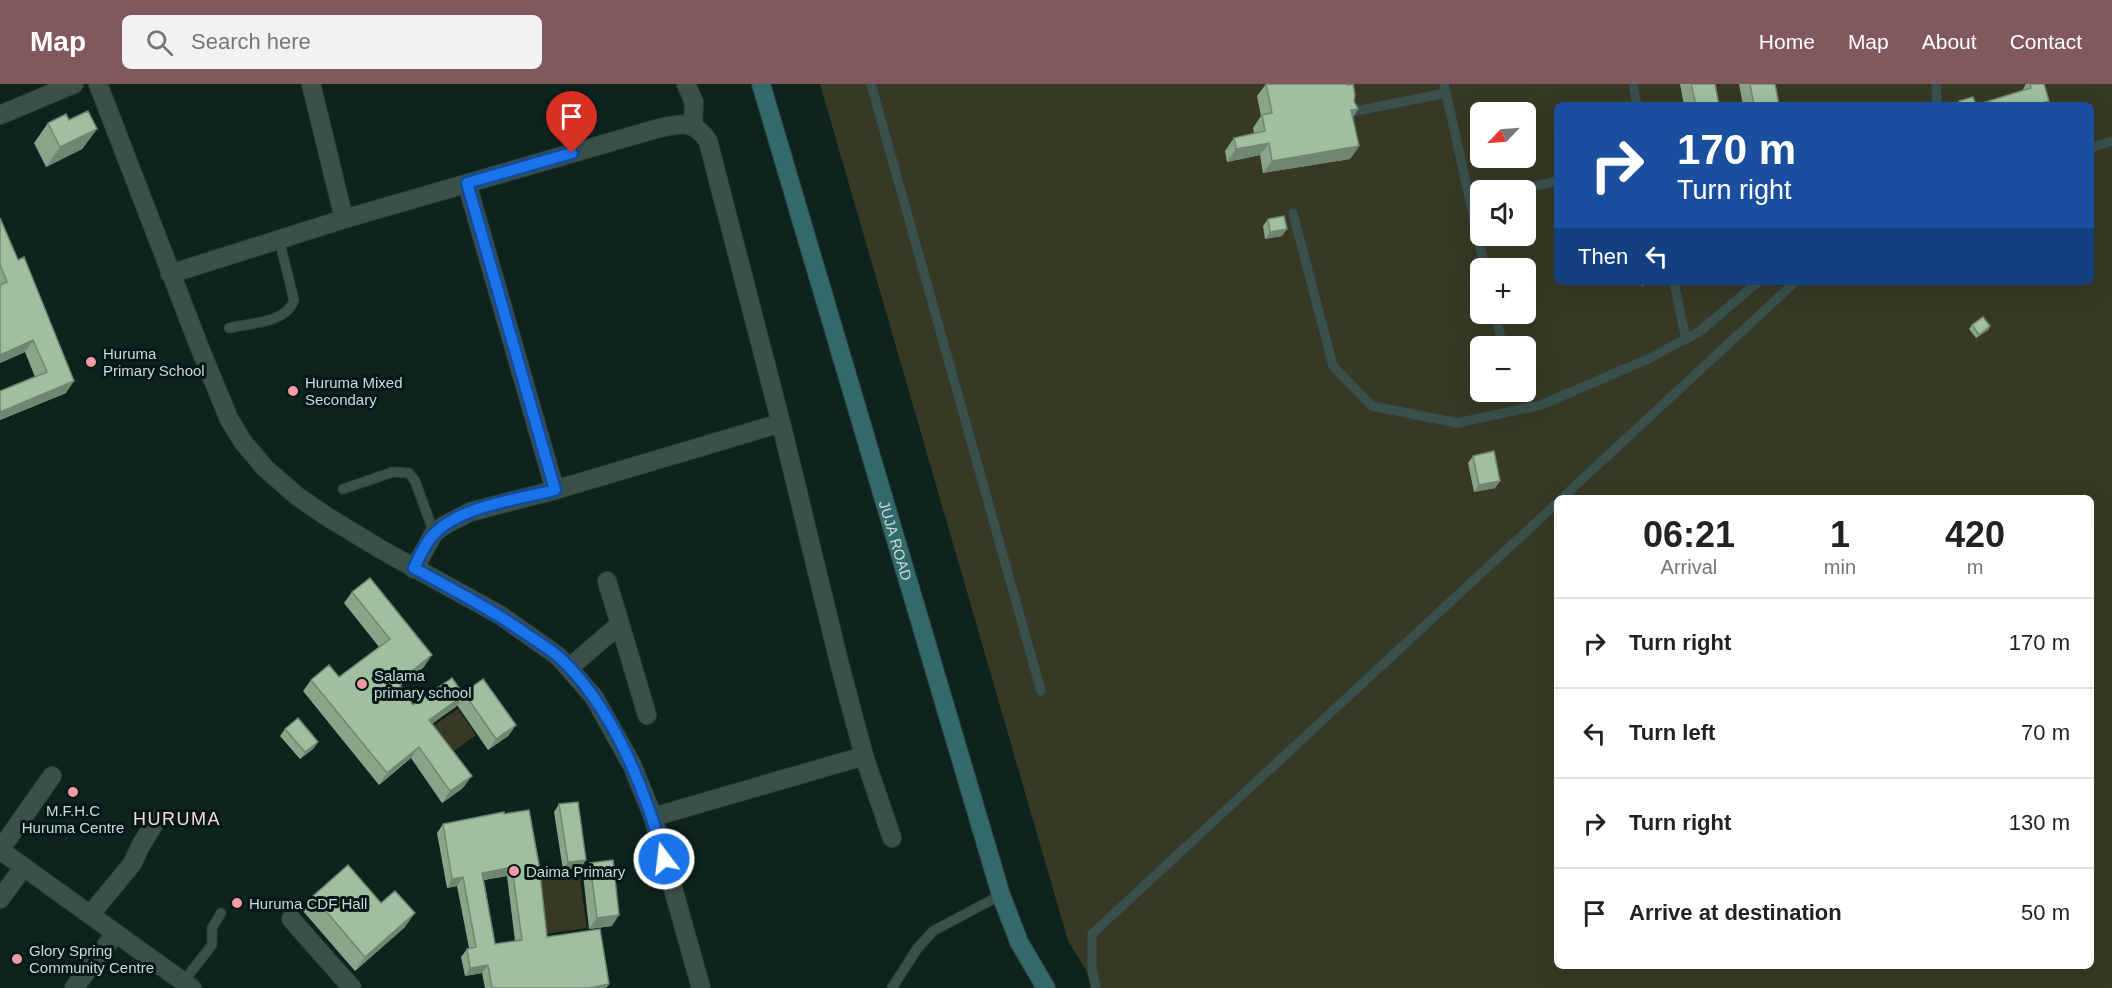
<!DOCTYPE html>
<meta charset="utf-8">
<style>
:root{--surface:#fff;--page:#f2f2f2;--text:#222;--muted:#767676;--line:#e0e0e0;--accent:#80585d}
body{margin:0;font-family:Helvetica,sans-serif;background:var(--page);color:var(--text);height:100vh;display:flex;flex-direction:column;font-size:22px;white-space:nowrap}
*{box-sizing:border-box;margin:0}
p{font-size:20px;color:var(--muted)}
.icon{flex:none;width:33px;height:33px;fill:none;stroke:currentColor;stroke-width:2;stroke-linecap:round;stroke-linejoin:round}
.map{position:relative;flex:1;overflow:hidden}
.drawer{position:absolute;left:1554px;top:411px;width:540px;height:474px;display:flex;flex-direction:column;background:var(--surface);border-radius:9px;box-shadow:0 6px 24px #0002}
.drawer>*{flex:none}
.banner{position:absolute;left:1554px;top:18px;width:540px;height:183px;border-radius:9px;box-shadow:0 6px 24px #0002;background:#1a4fa0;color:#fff;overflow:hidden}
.needle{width:39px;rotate:245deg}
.buttons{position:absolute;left:1470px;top:18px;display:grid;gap:12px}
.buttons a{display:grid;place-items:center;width:66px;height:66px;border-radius:9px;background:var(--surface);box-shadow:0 6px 24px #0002;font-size:30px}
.pin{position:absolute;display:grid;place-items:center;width:51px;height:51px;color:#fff;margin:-62px -26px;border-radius:50% 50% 50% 0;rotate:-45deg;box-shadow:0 0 6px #0007}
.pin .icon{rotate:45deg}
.me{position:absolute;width:66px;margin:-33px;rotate:345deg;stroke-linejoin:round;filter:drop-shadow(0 0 4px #0008)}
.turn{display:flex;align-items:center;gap:21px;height:126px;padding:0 24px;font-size:27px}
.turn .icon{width:78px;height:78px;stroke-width:2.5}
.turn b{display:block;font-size:42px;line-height:51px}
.then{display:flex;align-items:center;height:57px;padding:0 24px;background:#0003;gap:12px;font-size:22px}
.eta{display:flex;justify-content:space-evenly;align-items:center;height:102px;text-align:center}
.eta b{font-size:36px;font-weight:800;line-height:42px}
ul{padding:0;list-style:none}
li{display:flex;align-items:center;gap:18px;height:90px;padding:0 24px;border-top:2px solid var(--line)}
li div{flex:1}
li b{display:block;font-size:22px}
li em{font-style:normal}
header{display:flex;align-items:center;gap:36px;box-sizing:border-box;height:84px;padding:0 30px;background:var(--accent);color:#fff}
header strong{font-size:28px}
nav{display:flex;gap:33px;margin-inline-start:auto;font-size:21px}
.search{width:420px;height:54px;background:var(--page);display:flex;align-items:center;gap:15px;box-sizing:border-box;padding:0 21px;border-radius:9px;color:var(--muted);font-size:22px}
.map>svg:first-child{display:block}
.green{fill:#383924;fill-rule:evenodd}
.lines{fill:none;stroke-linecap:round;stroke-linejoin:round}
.service-casing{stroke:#313d39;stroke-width:11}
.minor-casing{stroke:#313d39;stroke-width:20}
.secondary-casing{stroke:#313d39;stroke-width:20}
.service{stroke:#3a514b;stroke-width:9}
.minor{stroke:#3a514b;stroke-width:18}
.secondary{stroke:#32696a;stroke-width:18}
.wall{fill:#8aa48a;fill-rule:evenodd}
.shaded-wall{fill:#708670}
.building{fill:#a0bfa0;stroke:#708670;stroke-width:1.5;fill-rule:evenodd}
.route-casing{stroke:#114b97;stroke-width:15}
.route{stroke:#1a73e8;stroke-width:10}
.poi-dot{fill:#f49aa5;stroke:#041915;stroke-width:2}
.labels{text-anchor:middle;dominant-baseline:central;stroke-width:6;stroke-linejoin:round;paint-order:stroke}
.poi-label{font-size:15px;fill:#ccd9d6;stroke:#041915;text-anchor:start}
.street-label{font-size:15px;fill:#ccd9d6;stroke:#041915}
.quarter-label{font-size:18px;letter-spacing:1.5px;fill:#fbd7db;stroke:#041915}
</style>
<header>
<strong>Map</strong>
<div class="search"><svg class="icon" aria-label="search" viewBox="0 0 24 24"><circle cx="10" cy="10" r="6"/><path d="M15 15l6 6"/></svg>Search here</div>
<nav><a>Home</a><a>Map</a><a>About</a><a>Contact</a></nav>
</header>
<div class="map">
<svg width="2112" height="904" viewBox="0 0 2112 904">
<rect width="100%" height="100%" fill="#0c231e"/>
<path class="green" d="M820 0H2112V904H1097L1068 857ZM1557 21H2091V198H1557ZM1480 28H1526V74H1480ZM1480 106H1526V152H1480ZM1480 184H1526V230H1480ZM1480 262H1526V308H1480ZM1557 414H2091V882H1557Z
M458 625 476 651 443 675 424 648Z
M579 789 587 844 544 850 536 796Z"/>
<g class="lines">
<g class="service-casing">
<path id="service" d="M871 0 1041 607
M1444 0 1485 184
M1633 0 1637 21
M1936 0 1937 21
M1351 28 1446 9
M2091 64 2112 57
M1517 106 1557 97
M1293 129 1333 282 1372 322 1457 339 1541 321 1648 275 1699 248 1758 198
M1674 198 1686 256
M1495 230 1503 262
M229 244C250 239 287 239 294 216L279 155
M1514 308 1515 309
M343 405 393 388 409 389 415 397 434 449
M1562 414 1795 198
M183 898 212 861V844L221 829
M892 904 917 865 933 847 1001 811
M1096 904 1092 885V850L1557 419"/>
</g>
<g class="minor-casing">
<path id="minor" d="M98 0 201 267 229 335 243 358 265 384 297 412 326 432 382 466 500 531 558 572 594 613 632 681 653 733 701 904
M311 0 344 135
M686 0 694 18 693 41
M0 31 74 0
M467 100 555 406
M170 190 344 135 656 45C679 40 693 34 708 57L781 339 840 582 864 672 653 733
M414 485 434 449 445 441 470 428 555 406 781 339
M607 497 620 540
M569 584 620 540 647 631
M864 672 892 754
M0 766 192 904
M0 766 52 692
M0 815 23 784
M90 831 132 780 141 761 157 735
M291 835 352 904
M74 904 115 850"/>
</g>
<g class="secondary-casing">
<g id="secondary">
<path id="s1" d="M761 0 1001 811 1019 858 1046 904"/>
</g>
</g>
<use href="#service" class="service"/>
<use href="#minor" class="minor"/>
<use href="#secondary" class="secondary"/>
</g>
<path class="wall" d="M1266 0 1354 17 1358 25 1353 33 1359 62 1350 75 1263 89 1260 71 1227 78 1225 67 1234 54 1254 49 1253 44 1261 32 1257 12Z
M1680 0H1715L1719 21H1684Z
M1739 0H1775L1779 21H1743Z
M2026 0H2044L2046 21H1956L1959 17 1976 21 2022 7Z
M48 39 97 45 82 65 46 83 34 59Z
M0 134 66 309 0 336V307L35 293 25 268 0 279Z
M1268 135 1282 152 1265 155 1263 142Z
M1972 241 1990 242 1988 246 1976 254 1969 245Z
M1473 372 1500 397 1495 404 1474 408 1468 379Z
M352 508 424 583 400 602 413 621 463 609 516 641 508 652 488 666 457 621 432 640 463 704 442 719 411 674 379 701 303 607 311 596 339 593 379 563 344 519Z
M285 645 318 658 313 665 300 675 280 652Z
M559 720 586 776 581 783 563 786 554 728Z
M504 728 547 853 609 900 606 904H485L482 889 465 892 461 873 467 865 469 864 457 802 447 804 437 749 443 740ZM507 792 515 857 495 860 484 796Z
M590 779 612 842 589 845 583 790Z
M313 812 381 819 405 843 355 887 303 827Z"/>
<path class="shaded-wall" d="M2049 17 2046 21H2035Z
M1358 25 1349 37 1351 26Z
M97 45 82 65 46 83 60 63Z
M1269 59 1260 71 1227 78 1236 65Z
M1359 62 1350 75 1263 89 1272 77Z
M1287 145 1282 152 1265 155 1270 148Z
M1643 198H1659L1641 202Z
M1990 242 1988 246 1976 254 1979 251Z
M33 256 25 268 0 279V271Z
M74 297 66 309 0 336V328Z
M1500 397 1495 404 1474 408 1479 401Z
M432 571 424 583 390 610 398 598Z
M464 611 456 623 421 647 429 636Z
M516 641 508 652 488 666 496 655Z
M318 658 313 665 300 675 305 668Z
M419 663 411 674 379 701 387 689Z
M472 692 463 704 442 719 450 707Z
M586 776 581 783 563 786 568 778Z
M512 783 507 792 477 797 482 789Z
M463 793 457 802 447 804 452 795Z
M415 829 405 843 355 887 365 873Z
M619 831 612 842 589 845 597 834Z
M488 881 482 889 465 892 470 884Z
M609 900 606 904H589Z"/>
<path class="building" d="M1266 0H1347L1348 1 1353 0 1355 11 1354 17 1358 25 1351 26 1359 62 1272 77 1269 59 1236 65 1234 54 1265 47 1262 31 1272 29Z
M1691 0H1715L1719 21H1696Z
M1750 0H1775L1779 21H1754Z
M2030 0H2044L2049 17 2035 21H1960L1959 17 1973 13 1976 21 2031 4Z
M88 27 97 45 60 63 48 39 66 30 69 36Z
M1284 132 1287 145 1270 148 1268 135Z
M0 134 18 176 24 173 74 297 0 328V307L47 288 33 256 0 271V201L7 198 0 180Z
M1983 233 1990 242 1979 251 1972 241Z
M1494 367 1500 397 1479 401 1473 372Z
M370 494 432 571 398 598 413 621 452 594 464 611 429 636 472 692 450 707 419 663 387 689 311 596 329 581 339 593 390 555 352 508Z
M483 595 516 641 496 655 464 609Z
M298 634 318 658 305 668 285 645Z
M578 718 586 776 568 778 559 720Z
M529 726 539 781 547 853 600 845 609 900 589 904H492L488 881 470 884 467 865 476 863 463 793 452 795 443 740 504 728V730ZM512 783 522 856 495 860 482 789Z
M613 776 619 831 597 834 590 779Z
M348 781 381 819 395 807 415 829 365 873 313 812Z"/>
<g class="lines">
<g class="route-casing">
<path id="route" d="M572 69 467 99 555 406C519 415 463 422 436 448 426 457 420 472 414 484 453 506 493 526 529 552 539 559 550 565 559 573 612 622 646 706 664 775"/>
</g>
<use href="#route" class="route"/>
</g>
<g class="poi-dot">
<circle cx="91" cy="278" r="6"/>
<circle cx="293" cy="307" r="6"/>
<circle cx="362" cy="600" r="6"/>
<circle cx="73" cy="708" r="6"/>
<circle cx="514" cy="787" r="6"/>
<circle cx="237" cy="819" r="6"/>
<circle cx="17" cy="875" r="6"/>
</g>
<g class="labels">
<g class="poi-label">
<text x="103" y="269">Huruma<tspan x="103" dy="17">Primary School</tspan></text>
<text x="305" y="298">Huruma Mixed<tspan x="305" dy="17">Secondary</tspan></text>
<text x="374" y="591">Salama<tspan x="374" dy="17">primary school</tspan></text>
<text x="73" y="726" text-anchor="middle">M.F.H.C<tspan x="73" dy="17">Huruma Centre</tspan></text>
<text x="526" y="787">Daima Primary</text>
<text x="249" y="819">Huruma CDF Hall</text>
<text x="29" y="866">Glory Spring<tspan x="29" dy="17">Community Centre</tspan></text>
</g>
<g class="street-label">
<text stroke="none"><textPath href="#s1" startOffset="476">JUJA ROAD</textPath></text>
</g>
<g class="quarter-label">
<text x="177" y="735">HURUMA</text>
</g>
</g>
</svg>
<div class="buttons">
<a><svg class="needle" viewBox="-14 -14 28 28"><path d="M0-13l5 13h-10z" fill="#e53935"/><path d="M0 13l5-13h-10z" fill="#767676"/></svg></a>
<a><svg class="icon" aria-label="sound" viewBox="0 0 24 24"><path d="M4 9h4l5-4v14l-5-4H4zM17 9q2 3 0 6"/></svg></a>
<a>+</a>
<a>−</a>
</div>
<div class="pin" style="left:572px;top:69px;background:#d93025"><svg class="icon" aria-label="arrive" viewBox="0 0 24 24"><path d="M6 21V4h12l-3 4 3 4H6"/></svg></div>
<svg class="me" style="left:664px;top:775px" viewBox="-20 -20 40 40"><circle r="17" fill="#1a73e8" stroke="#fff" stroke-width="3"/><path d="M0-11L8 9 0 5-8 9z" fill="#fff"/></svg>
<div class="banner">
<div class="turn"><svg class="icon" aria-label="right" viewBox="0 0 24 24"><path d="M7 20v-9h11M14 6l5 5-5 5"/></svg><div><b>170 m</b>Turn right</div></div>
<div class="then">Then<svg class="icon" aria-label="left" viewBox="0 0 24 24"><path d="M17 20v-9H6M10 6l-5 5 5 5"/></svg></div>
</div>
<section class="drawer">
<div class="eta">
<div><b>06:21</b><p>Arrival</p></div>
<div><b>1</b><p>min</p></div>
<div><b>420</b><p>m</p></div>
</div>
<ul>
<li><svg class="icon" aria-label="right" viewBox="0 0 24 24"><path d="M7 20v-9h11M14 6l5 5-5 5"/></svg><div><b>Turn right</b></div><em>170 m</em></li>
<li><svg class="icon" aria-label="left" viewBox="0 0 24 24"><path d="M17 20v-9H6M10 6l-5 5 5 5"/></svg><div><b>Turn left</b></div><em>70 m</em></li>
<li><svg class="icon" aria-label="right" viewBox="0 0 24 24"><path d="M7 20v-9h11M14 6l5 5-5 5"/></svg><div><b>Turn right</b></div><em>130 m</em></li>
<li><svg class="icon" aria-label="arrive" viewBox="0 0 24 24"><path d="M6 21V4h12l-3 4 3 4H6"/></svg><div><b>Arrive at destination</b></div><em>50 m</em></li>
</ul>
</section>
</div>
